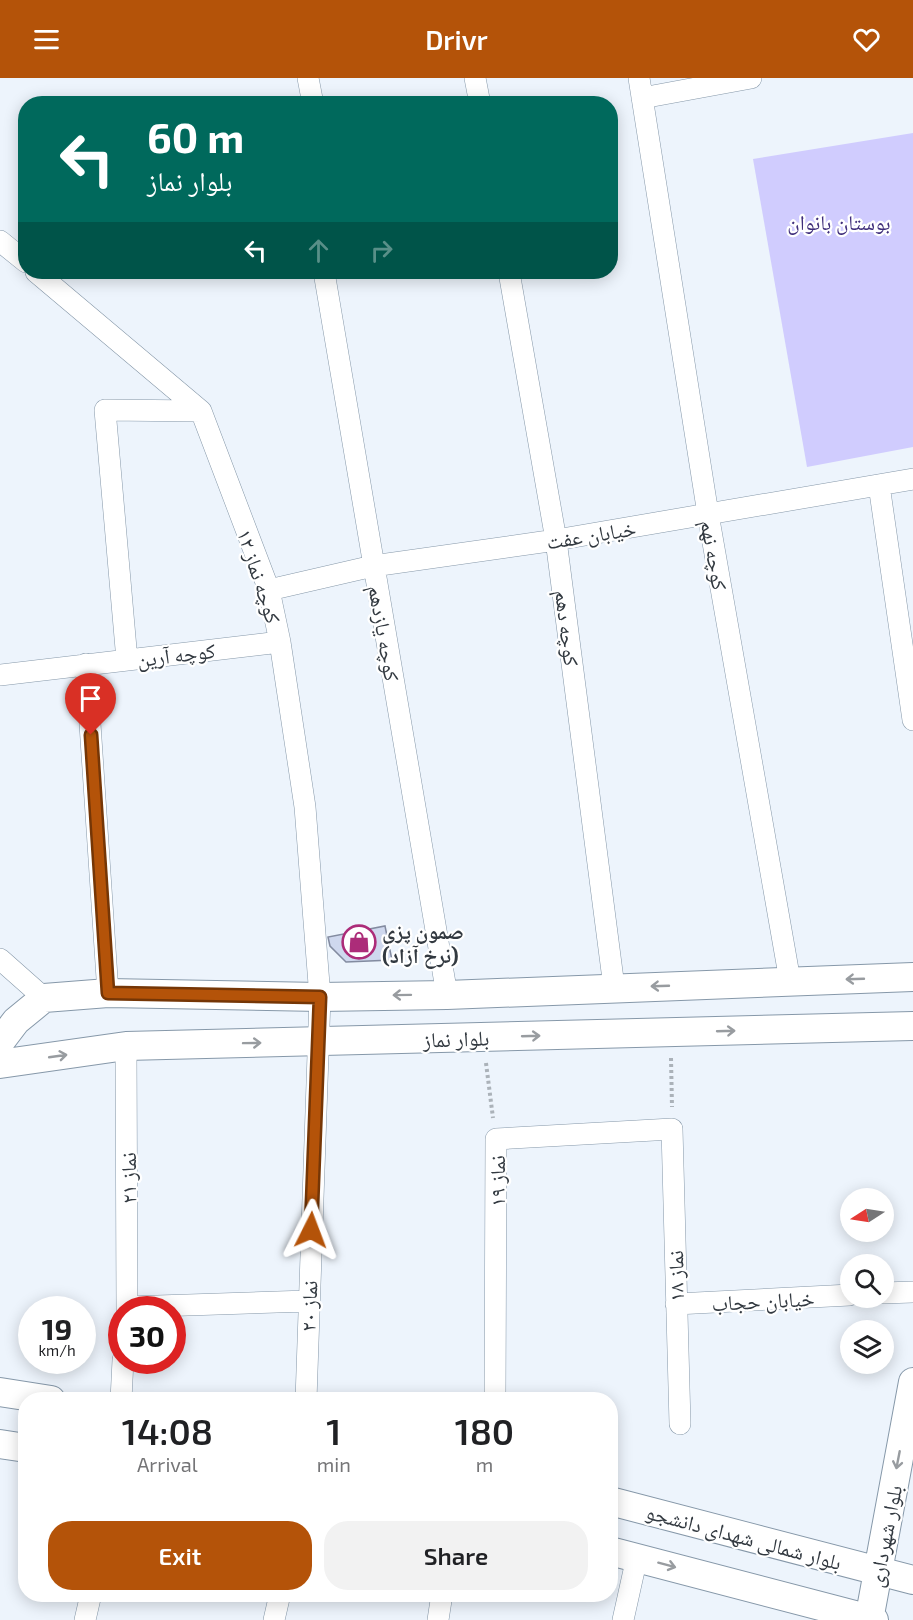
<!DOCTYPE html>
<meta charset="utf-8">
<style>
:root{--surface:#fff;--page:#f2f2f2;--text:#202124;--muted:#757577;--accent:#b45309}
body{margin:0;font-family:"Exo 2","Noto Naskh Arabic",sans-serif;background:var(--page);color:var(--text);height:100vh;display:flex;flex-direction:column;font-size:22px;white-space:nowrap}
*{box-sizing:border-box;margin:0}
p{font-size:20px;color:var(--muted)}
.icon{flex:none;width:33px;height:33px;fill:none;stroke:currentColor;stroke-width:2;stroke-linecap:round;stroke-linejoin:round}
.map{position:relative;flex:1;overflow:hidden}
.sheet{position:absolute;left:18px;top:1314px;width:600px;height:210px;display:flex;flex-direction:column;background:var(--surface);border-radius:24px;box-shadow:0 3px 15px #0003}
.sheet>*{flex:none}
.banner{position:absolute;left:18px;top:18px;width:600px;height:183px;border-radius:24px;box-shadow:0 3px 15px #0003;background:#00695c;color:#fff;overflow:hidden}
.needle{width:39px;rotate:258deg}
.controls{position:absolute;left:840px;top:1110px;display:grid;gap:12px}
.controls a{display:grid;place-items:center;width:54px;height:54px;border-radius:50%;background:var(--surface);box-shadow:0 3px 15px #0003;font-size:30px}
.speed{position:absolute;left:18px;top:1218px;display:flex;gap:12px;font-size:30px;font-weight:700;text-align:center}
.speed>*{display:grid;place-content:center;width:78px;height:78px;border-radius:50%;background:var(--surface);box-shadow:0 3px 15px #0003;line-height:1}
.speed small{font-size:15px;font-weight:400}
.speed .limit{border:9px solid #d22;background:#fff;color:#111}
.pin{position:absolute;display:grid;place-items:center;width:51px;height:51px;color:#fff;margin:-62px -26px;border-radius:50% 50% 50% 0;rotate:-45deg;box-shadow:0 0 6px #0007}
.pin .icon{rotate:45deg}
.me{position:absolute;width:66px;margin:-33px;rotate:3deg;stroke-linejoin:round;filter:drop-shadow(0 0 4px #0008)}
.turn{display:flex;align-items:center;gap:21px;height:126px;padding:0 30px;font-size:27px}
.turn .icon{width:78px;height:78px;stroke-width:2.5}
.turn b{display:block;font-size:42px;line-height:51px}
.lanes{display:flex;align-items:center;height:57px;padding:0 30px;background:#0003;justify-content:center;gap:30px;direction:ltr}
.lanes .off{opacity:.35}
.eta{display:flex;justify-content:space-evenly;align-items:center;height:102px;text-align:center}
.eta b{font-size:36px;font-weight:600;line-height:42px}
.button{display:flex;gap:12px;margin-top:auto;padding:12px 30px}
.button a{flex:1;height:69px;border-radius:24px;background:var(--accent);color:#fff;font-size:24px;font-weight:600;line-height:69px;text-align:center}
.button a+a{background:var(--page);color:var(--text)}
header{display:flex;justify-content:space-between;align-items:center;height:78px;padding:0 30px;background:var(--accent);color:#fff;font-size:27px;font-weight:600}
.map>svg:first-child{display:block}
.green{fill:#d0ccfe}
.building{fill:#cfd8ee;stroke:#838ba0;stroke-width:1.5}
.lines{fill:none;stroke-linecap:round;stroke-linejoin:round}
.street-casing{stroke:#8698a9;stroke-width:22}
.secondary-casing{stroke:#8698a9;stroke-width:30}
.path{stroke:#abb2b9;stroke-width:4;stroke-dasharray:3 3;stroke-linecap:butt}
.street{stroke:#fff;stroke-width:21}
.secondary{stroke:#fff;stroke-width:28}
.oneway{stroke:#989ca0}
.route-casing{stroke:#753606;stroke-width:15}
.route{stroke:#b45309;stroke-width:10}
.labels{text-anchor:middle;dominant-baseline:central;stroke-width:4.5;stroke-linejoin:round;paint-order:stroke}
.park-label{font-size:21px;fill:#3f2e7b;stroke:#fff}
.street-label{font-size:21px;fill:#323940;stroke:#fff}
.poi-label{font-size:21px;font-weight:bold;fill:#323940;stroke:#fff;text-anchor:start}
</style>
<header><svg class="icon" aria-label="menu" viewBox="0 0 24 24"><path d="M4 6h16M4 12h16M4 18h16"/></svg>Drivr<svg class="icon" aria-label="heart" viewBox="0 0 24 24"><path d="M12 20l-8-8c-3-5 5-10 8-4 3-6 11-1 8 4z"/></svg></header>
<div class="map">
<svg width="913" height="1542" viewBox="0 0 913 1542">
<rect width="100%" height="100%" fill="#edf4fc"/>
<path class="green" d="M913 55V369L807 389 753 81Z"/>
<path class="building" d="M385 848 392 882 346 884 330 868 328 859Z"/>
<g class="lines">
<g class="street-casing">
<path id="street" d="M308 0 313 26
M475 0 480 26
M639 0 708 436 790 903
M642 20 751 0
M0 163 26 184
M36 194 201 333 269 512 280 564 305 729 320 919 306 1322
M324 194 447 917
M509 194 556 462 614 909
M879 407 913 642
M269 512 373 488 556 462 913 401
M127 582 105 332 201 333
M86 586 108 915
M0 597 280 564
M0 881 44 920
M126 968 127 1232
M884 1215 913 1214
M676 1226 850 1217
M127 1229 308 1223
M121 1322 123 1282
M495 1322 496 1061 672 1051 680 1346
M85 1542 91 1516
M274 1542 280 1516
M438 1542 442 1516
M623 1542 637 1479"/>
</g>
<g class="secondary-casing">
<path id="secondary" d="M0 964 16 943 44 920 108 915 320 919 447 917 913 899
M0 986 126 968 913 948
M0 1314 51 1322
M0 1366 26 1370
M610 1423 913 1502
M610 1473 874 1542
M869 1542 913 1304"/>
</g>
<path class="path" d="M671 980 672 1029
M486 985 493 1040"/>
<use href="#street" class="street"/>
<use href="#secondary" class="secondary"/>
</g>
<defs><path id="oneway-shaft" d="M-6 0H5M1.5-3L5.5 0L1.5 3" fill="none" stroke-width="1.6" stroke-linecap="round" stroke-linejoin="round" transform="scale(1.5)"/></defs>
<g class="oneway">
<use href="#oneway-shaft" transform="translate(855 901) rotate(178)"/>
<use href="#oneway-shaft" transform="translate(660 908) rotate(178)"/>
<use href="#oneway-shaft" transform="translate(402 917) rotate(179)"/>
<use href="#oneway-shaft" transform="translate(726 953) rotate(-2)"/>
<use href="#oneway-shaft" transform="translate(531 958) rotate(-2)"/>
<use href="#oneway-shaft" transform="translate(252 965) rotate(-1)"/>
<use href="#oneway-shaft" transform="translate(58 978) rotate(-8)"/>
<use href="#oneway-shaft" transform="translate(898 1382) rotate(101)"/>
<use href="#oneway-shaft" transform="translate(667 1487) rotate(15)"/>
</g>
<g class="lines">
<g class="route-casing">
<path id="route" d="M91 657 108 915 320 919 311 1152"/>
</g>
<use href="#route" class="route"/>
</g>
<defs>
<g id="shop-ring" transform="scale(1.725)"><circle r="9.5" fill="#fff" stroke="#ac2c79" stroke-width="1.5"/><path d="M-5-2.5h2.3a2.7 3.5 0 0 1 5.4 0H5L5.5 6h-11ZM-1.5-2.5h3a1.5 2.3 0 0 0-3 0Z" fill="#ac2c79"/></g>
</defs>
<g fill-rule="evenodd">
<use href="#shop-ring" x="359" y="864"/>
</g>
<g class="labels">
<g class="park-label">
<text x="839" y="143">بوستان بانوان</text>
</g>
<g class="street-label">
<text transform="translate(591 456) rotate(-9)">خیابان عفت</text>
<text transform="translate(715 477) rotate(80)">کوچه نهم</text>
<text transform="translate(260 498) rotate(72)">کوچه نماز ۱۲</text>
<text transform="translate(568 550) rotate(83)">کوچه دهم</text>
<text transform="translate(385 555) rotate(80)">کوچه یازدهم</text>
<text transform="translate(176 576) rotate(-7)">کوچه آرین</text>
<text transform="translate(456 960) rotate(-2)">بلوار نماز</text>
<text transform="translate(127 1100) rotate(-90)">نماز ۲۱</text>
<text transform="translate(496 1103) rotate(-90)">نماز ۱۹</text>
<text transform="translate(675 1198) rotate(-91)">نماز ۱۸</text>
<text transform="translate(763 1222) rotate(-3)">خیابان حجاب</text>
<text transform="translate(308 1228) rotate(-88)">نماز ۲۰</text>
<text transform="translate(744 1458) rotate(15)">بلوار شمالی شهدای دانشجو</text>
<text transform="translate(884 1458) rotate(-79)">بلوار شهرداری</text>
</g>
<g class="poi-label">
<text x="382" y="852">صمون پزی<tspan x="382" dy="24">(نرخ آزاد)</tspan></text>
</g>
</g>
</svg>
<div class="controls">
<a><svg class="needle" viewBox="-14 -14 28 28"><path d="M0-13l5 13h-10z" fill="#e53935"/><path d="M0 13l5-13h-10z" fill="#757577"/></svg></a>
<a><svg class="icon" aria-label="search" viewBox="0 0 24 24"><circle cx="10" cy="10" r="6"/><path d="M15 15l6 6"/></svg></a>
<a><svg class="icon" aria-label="layers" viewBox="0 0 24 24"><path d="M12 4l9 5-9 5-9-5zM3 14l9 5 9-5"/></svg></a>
</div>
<div class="speed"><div>19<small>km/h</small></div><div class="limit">30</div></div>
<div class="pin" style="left:91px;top:657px;background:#d93025"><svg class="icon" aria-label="arrive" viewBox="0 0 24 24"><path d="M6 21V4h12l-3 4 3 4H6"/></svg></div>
<svg class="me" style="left:311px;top:1152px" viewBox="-20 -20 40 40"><path d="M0-17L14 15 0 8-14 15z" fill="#b45309" stroke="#fff" stroke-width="4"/></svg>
<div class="banner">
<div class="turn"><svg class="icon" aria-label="left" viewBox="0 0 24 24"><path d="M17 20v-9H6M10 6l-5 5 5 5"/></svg><div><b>60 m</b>بلوار نماز</div></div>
<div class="lanes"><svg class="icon" aria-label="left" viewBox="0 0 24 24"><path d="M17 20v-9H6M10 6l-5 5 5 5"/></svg><svg class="icon off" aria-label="ahead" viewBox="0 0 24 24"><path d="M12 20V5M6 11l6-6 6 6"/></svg><svg class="icon off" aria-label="right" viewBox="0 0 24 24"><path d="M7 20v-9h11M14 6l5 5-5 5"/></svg></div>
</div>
<section class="sheet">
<div class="eta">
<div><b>14:08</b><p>Arrival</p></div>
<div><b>1</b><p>min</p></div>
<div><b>180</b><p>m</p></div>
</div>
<div class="button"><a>Exit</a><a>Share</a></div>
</section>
</div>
